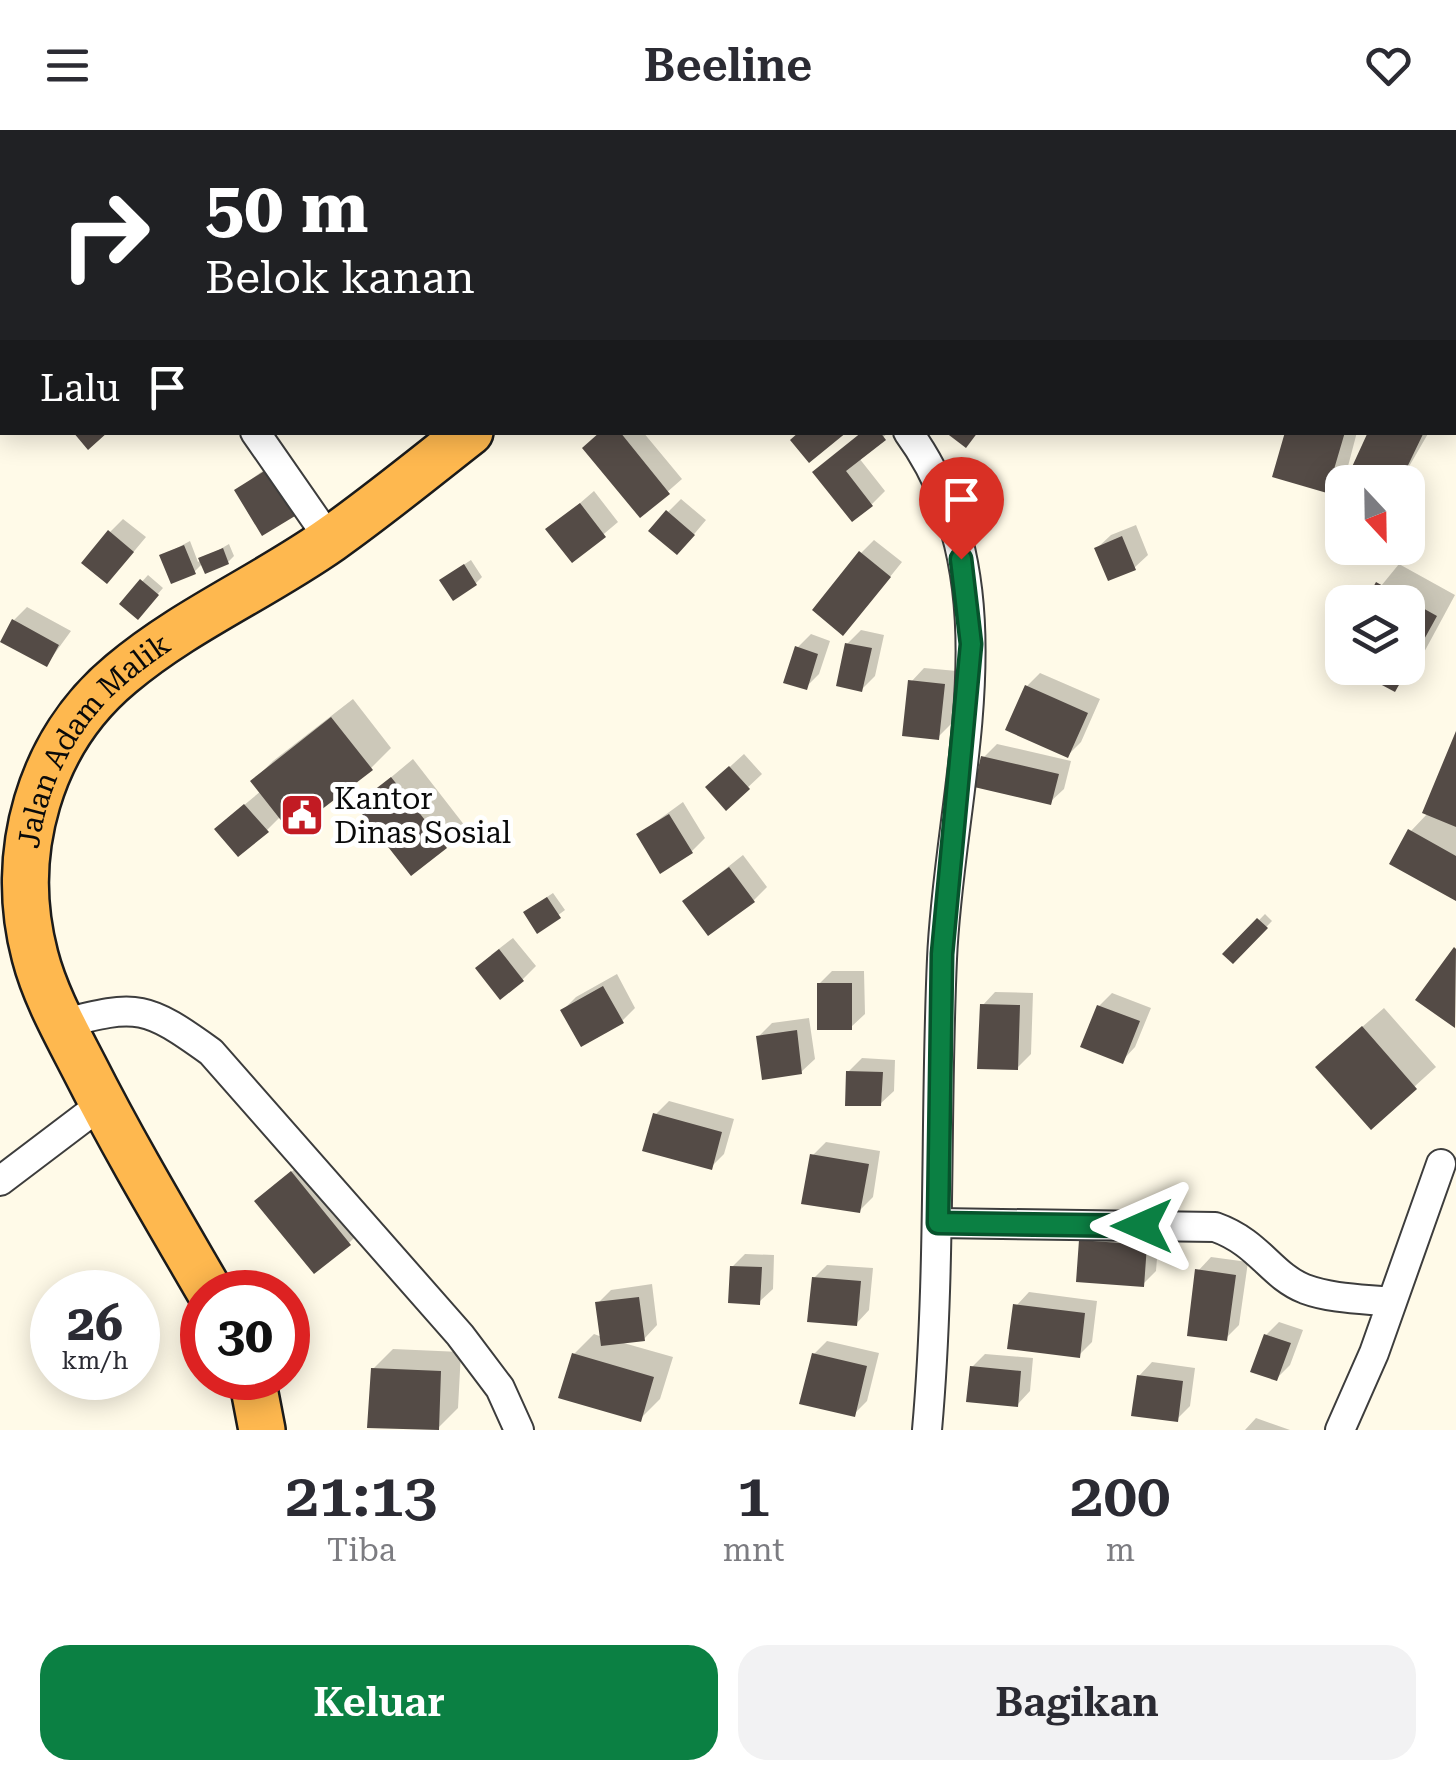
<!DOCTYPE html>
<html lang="id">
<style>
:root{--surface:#fff;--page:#f2f2f3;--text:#2b2b33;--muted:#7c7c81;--accent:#0b8043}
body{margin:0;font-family:"Roboto Serif",serif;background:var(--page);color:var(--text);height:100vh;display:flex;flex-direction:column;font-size:38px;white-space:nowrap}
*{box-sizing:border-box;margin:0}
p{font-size:32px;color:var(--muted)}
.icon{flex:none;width:55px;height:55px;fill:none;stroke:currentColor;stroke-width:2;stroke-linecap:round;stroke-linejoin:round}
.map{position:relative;height:1300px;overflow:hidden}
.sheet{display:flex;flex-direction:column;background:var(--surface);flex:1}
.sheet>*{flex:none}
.hud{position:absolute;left:0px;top:0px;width:1458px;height:305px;box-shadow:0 5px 25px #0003;background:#202124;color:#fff;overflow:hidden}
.needle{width:65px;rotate:158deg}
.buttons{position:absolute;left:1325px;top:335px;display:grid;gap:20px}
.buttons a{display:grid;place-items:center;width:100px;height:100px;border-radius:20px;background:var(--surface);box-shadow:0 5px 25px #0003;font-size:50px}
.speed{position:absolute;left:30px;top:1140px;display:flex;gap:20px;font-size:50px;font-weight:700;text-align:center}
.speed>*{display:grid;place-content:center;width:130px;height:130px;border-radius:50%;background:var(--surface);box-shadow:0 5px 25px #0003;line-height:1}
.speed small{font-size:25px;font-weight:400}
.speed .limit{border:15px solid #d22;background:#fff;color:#111}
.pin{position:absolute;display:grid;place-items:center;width:85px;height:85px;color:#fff;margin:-102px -42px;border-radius:50% 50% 50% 0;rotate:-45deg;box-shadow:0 0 10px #0007}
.pin .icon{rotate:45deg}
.me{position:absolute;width:110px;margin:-55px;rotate:270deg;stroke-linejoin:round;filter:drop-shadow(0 0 8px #0008)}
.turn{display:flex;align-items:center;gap:35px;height:210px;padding:0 40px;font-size:45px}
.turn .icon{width:130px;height:130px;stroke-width:2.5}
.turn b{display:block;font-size:70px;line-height:85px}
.then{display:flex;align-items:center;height:95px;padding:0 40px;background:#0003;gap:20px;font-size:38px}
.eta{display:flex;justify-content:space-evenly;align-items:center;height:170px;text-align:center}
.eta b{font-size:60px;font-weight:600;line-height:70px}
.primary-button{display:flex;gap:20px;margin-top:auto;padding:20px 40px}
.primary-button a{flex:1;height:115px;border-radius:30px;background:var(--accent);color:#fff;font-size:40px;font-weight:600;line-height:115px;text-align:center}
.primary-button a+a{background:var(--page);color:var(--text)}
header{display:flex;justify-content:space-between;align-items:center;height:130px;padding:0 40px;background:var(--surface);font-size:45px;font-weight:600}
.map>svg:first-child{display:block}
.shadow{fill:#0003}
.building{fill:#544b46}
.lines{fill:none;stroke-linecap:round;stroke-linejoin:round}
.minor-casing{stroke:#3d3d3d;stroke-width:32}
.trunk-casing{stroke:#1b1b1b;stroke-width:50}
.minor{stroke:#fff;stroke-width:28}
.trunk{stroke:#feb84f;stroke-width:45}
.route-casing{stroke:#07532c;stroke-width:25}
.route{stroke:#0b8043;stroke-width:18}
.labels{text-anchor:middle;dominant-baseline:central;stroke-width:10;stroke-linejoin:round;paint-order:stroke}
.street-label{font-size:30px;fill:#0a0a0a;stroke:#fff}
.poi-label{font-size:30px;fill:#0a0a0a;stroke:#fff;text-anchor:start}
</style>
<header><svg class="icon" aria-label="menu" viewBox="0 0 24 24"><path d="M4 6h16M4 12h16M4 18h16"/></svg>Beeline<svg class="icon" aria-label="heart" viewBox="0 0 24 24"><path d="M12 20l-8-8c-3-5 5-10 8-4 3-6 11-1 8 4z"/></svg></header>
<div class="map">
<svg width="1456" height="1300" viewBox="0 0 1456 1300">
<rect width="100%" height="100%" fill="#fffae8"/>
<path class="shadow" d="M38 0H102L37 2Z
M1281 0H1456V47L1455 2Z
M601 302H643L682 349 641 385Z
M862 302H889L859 328 885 361 872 374 816 342Z
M1288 302H1357L1347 340 1327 360Z
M1371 302H1429L1400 352H1386L1354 338Z
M280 328 306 371 293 384 237 360Z
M594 361 618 392 573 430 549 400Z
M681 369 706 390 690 409 668 382Z
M123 389 146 407 120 438 110 402Z
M1136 395 1148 425 1134 438 1097 418 1111 405Z
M874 410 902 432 856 489 861 423Z
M190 411 198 432 229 414 234 426 228 432 203 433 194 442 162 426Z
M471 430 482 447 476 453 448 445Z
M1399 434 1455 465 1415 539 1395 559 1355 538H1408V472H1368Z
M148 445 163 458 143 481 122 474Z
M27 477 71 501 47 534 14 490Z
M861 500 884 505 875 546 862 559 847 514Z
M811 504 830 511 819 544 806 557 797 518Z
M924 538 957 541 951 594 938 607 911 552Z
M1040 543 1100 569 1081 612 1068 625 1027 556Z
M353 569 391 618 371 638 281 686 267 700 231 686 261 661 253 651 273 631Z
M1456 607V768L1411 701 1428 683Z
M997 614 1071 631 1064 659 1050 672 984 627Z
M744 624 762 644 727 677 722 644Z
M413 629 465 696 445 716 358 675Z
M683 672 705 708 692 721 639 704Z
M743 725 767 757 754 770 685 771Z
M553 763 565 780 538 800 532 777Z
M1265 784 1272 791 1233 831 1226 824Z
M513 808 536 836 522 850 491 825Z
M832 841H864L865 884 851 897 819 854Z
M617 844 635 878 622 891 563 880 576 867Z
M995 862 1033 863 1031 924 1017 938 982 876Z
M1112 863 1151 878 1135 917 1122 931 1099 876Z
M1384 878 1436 937 1371 996 1339 917Z
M809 888 815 929 801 942 759 906 772 893Z
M862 928 895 930 894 961 880 974 848 942Z
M669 971 734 989 724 1024 711 1037 655 985Z
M826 1012 880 1021 873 1067 859 1081 813 1025Z
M313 1023 369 1093 349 1113 258 1071Z
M1095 1098 1159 1103 1156 1141 1143 1154 1082 1111Z
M745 1124 774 1125 773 1159 759 1172 732 1137Z
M1211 1127 1248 1132 1239 1195 1226 1208 1198 1141Z
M827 1135 873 1138 869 1180 856 1194 814 1148Z
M652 1154 657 1195 644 1209 620 1212 673 1227 660 1269 640 1289 574 1224 594 1204 602 1207 598 1173 611 1160Z
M1029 1162 1097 1171 1092 1212 1079 1225 1016 1176Z
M1279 1192 1303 1200 1290 1235 1277 1248 1266 1205Z
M827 1211 879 1223 867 1271 854 1284 814 1224Z
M393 1219 461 1222 458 1278 437 1299 373 1239Z
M985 1224 1033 1228 1030 1261 1017 1275 972 1237Z
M1152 1232 1195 1238 1190 1276 1177 1289 1139 1246Z
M1256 1288 1290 1300H1245Z"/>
<path class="building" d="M73 302H108L88 320Z
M600 302H620L670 364 640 388 582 318Z
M799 302H847L809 333 790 310Z
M862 302H880L886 310 846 341 873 376 852 392 812 342Z
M945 302H978L966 318Z
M1285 302H1345L1327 363 1272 347Z
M1368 302H1424L1400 352H1380L1351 339Z
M266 340 295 386 262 406 234 360Z
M580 373 606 407 572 433 545 399Z
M666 380 695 405 677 425 648 401Z
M108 400 134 422 107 454 81 433Z
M1122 406 1136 440 1108 451 1094 418Z
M184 415 196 444 171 454 159 425Z
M223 418 229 434 205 444 198 428Z
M859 421 891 447 843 506 812 480Z
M464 434 477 455 453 471 439 450Z
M140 449 159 465 138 490 119 474Z
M1376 452 1437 486 1395 562 1350 538H1408V472H1365Z
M12 489 59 515 47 537 0 512Z
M845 513 872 518 862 562 836 556Z
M795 516 818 524 807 560 783 553Z
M908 550 945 554 939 610 902 606Z
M1025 555 1088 583 1068 628 1005 600Z
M331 587 373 640 291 703 250 651Z
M1456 601V697L1422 683Z
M981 626 1059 644 1051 675 974 657Z
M729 636 750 659 726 681 705 657Z
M391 647 447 718 411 746 355 675Z
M244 674 269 702 238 727 214 699Z
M669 684 693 723 660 744 636 704Z
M1408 699 1456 726V771L1389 734Z
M729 737 755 772 708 806 682 771Z
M547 767 561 788 537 804 523 782Z
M1257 788 1268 798 1233 834 1222 824Z
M1454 817 1456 819 1455 898 1415 870Z
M499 819 524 851 500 870 475 838Z
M817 853H852V900H817Z
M603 856 624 893 581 917 560 880Z
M980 874 1020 875 1018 940 977 939Z
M1097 875 1140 891 1123 934 1080 917Z
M1362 896 1417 959 1371 1000 1315 937Z
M797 900 802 944 762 950 756 906Z
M846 941 883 942 881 976H845Z
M653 983 722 1002 712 1040 642 1021Z
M810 1024 869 1034 860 1083 801 1074Z
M291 1041 351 1115 314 1144 254 1071Z
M1079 1110 1147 1115 1144 1157 1076 1152Z
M730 1136 762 1137 760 1175 728 1173Z
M1195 1139 1236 1145 1227 1211 1187 1206Z
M812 1147 861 1151 857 1196 807 1192Z
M639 1167 645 1211 601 1216 595 1172Z
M1013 1174 1085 1183 1080 1228 1007 1219Z
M1264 1204 1291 1213 1277 1251 1250 1242Z
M572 1223 654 1247 641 1292 558 1268Z
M812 1223 867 1236 855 1287 799 1274Z
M970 1236 1021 1241 1018 1277 966 1272Z
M371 1238 441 1241 439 1300 367 1298Z
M1137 1245 1183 1251 1178 1292 1131 1286Z"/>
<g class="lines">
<g class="minor-casing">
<path id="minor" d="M0 135 2 136
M255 302 330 410
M908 302C1020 455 949 658 942 829 935 986 941 1143 927 1300
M62 894C138 873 147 876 211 922L460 1205 500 1258 519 1300
M0 1051 103 973
M938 1093 1215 1097C1260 1113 1270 1145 1305 1159 1332 1169 1364 1169 1392 1172
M1340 1300 1374 1223 1441 1034"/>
</g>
<g class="trunk-casing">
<g id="trunk">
<path d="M947 0 948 2"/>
<path d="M858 2 861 0"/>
<path d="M1455 256 1456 257"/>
<path id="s1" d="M210 1162C167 1088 123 1014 84 937 66 902 45 865 35 826 8 724 39 612 121 544 185 490 263 457 331 409 379 375 424 338 470 302"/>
<path d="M252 1248 262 1300"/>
</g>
</g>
<use href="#minor" class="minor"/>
<use href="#trunk" class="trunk"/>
</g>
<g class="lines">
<g class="route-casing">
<path id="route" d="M961 429 971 514 942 824 938 1093 1142 1096"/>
</g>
<use href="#route" class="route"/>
</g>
<defs>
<g id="civic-square" transform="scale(2.25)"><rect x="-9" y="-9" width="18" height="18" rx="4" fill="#c21b23" stroke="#fff"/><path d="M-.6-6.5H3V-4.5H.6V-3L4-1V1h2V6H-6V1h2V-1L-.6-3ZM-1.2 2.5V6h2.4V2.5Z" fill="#fff"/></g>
</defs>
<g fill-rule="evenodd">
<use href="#civic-square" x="302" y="685"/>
</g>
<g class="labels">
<g class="street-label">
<text stroke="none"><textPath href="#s1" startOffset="618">Jalan Adam Malik</textPath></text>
</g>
<g class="poi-label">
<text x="334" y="668">Kantor<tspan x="334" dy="34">Dinas Sosial</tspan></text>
</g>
</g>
</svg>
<div class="buttons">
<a><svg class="needle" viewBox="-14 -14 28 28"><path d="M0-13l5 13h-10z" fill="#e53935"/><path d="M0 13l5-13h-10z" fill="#7c7c81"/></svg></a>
<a><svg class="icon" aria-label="layers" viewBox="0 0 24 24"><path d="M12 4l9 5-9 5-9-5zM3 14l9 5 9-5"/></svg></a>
</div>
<div class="speed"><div>26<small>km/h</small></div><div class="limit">30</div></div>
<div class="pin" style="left:961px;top:429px;background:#d93025"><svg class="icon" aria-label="arrive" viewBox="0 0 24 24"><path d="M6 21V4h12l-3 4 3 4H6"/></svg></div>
<svg class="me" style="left:1142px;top:1096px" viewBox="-20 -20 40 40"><path d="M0-17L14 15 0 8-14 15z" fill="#0b8043" stroke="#fff" stroke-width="4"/></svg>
<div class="hud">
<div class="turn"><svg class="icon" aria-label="right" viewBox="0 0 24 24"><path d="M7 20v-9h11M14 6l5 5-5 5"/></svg><div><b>50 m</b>Belok kanan</div></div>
<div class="then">Lalu<svg class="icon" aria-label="arrive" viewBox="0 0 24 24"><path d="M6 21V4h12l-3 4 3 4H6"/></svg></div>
</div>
</div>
<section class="sheet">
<div class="eta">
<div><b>21:13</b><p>Tiba</p></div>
<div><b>1</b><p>mnt</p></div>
<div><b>200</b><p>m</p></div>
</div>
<div class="primary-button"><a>Keluar</a><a>Bagikan</a></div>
</section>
